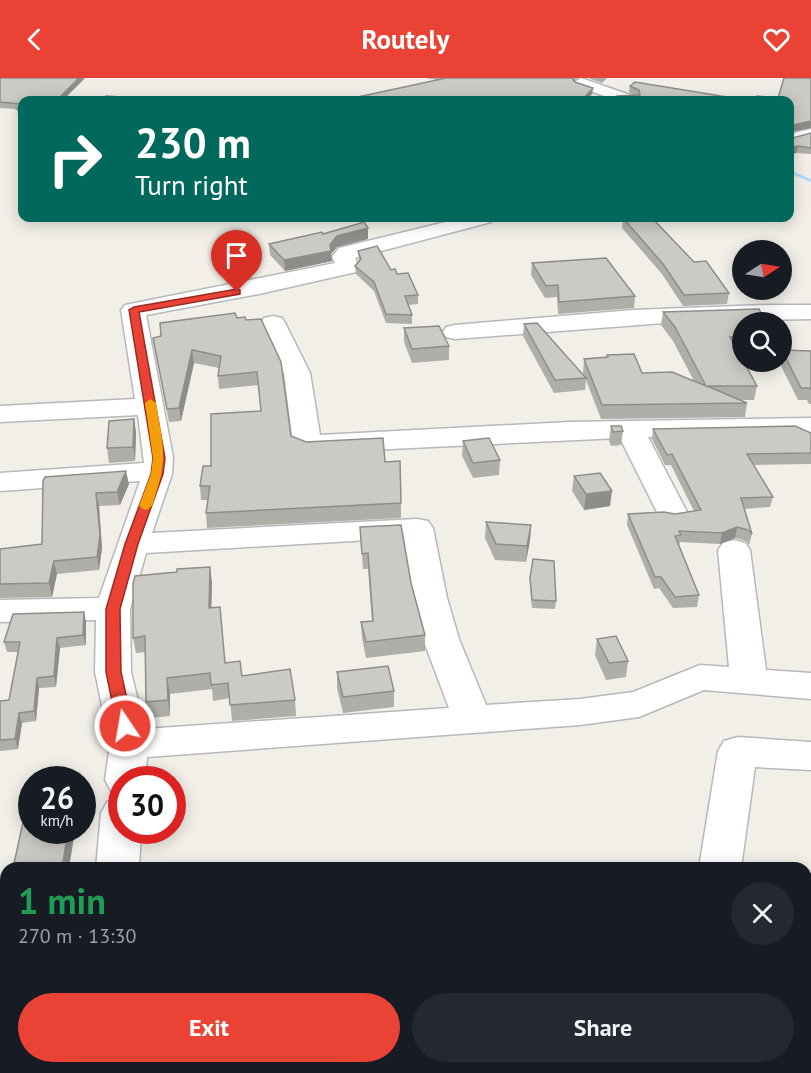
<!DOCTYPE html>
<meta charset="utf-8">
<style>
:root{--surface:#171b24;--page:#242831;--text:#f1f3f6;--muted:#9ea1a6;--accent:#ea4335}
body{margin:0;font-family:"PT Sans",sans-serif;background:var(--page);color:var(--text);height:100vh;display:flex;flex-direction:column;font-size:22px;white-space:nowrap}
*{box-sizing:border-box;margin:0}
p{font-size:20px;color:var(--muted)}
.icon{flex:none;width:33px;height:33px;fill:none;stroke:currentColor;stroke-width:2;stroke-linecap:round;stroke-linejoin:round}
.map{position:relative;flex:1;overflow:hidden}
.panel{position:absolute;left:0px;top:784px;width:812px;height:212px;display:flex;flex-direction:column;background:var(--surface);border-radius:18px 18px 0 0;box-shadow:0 3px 15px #0003}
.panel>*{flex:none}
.top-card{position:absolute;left:18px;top:18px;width:776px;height:126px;border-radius:12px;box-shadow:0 3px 15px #0003;background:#00695c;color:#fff;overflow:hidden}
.needle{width:39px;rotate:78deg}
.tools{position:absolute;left:732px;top:162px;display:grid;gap:12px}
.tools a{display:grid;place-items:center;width:60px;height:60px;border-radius:50%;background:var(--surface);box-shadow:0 3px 15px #0003;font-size:30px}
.speed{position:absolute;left:18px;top:688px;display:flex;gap:12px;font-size:30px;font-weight:700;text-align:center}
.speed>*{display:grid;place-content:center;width:78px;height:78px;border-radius:50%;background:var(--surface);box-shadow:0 3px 15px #0003;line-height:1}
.speed small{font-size:15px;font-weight:400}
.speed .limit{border:9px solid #d22;background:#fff;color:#111}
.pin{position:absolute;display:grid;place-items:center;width:51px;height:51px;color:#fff;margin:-62px -26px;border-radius:50% 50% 50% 0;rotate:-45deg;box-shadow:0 0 6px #0007}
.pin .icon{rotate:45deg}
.me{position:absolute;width:66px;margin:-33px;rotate:348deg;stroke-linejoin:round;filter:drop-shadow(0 0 4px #0008)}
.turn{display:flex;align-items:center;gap:21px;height:126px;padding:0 18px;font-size:27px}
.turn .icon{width:78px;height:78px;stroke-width:2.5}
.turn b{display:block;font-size:42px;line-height:51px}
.round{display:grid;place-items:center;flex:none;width:63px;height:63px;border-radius:32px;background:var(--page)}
.head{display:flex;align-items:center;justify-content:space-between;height:102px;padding:0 18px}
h1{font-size:36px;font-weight:800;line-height:45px;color:#1e9e55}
.button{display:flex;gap:12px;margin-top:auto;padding:12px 18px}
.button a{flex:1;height:69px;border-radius:36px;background:var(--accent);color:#fff;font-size:24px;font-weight:800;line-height:69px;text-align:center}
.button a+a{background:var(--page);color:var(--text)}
header{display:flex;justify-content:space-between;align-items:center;height:78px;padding:0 18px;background:var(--accent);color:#fff;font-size:27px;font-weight:800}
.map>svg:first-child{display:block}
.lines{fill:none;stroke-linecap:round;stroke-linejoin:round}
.stream{fill:#aadaff;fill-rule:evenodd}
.minor-casing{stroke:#b5b8bc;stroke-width:3}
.minor{fill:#fff;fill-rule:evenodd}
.wall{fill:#afaea9}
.shaded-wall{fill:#8f8d8a}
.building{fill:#cccac5;stroke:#8f8d8a;stroke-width:1.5}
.route{fill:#ea4335;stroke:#982c22;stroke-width:1.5}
.slow{fill:#f59e0b}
</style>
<header><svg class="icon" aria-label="back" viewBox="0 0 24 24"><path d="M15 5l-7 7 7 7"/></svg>Routely<svg class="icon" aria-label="heart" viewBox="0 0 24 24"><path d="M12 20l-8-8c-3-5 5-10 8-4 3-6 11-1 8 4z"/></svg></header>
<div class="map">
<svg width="811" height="995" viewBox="0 0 811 995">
<rect width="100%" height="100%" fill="#f1efe8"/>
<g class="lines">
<path class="stream" d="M789 92 811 101V104L789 95Z"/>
<g class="minor-casing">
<path id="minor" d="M581 0 636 19 638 22H616L575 8 573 5Z
M811 51V61L789 66V56Z
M462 140H494L491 144 355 180 359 189 356 194 259 216 146 237 173 379 172 396 152 455 417 441 428 443 433 450 447 520 459 561 486 627 580 621 633 614 700 587 729 589 718 472 723 465 734 462 745 465 750 472 766 592 811 595V621L704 612 639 639 580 647 147 679 145 702H122V716L111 713 105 702 110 666 95 594 96 542 0 544V522L99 520 140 403 0 413V395L144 385 138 337 0 344V328L135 321 121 232 125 227 335 185 332 179 339 170ZM403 460 413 520 423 561 449 630 145 651 131 594 130 531 146 475Z
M766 227H811V241L677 244 455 261 446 259 443 254 446 249 455 247 633 232Z
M273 238 282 240 285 245 310 295 320 357 569 344 811 340V356L648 359 688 436 684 443 673 445 662 443 658 436 620 360 307 375 297 372 293 366 284 295 261 245 264 240Z
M738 659 811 664V692L755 689 741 790H699L718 673 724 663Z
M122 719V753H141L139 790H96L101 735 107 724Z
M806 864 811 865V907L806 905Z
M0 909H6V953H0Z
M806 932 811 933V979L806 977Z"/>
</g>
<use href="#minor" class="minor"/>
</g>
<path class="wall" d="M0 0H85L63 22H22V37H18L17 31 0 30Z
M426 0H578L574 3 575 4 593 10 592 16 350 22 438 2Z
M588 0H607L602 5Z
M811 0V50L789 54 612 22 637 18 629 14 630 8 756 22 778 20Z
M811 55V76L796 75 789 77Z
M623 140 694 184 729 215 727 226 683 228 662 196 622 150Z
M323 156 368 161 337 169 331 176 332 183 285 193 270 177 269 166Z
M358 173 397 196 418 217V226L408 227 412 237V246L386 245 374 213 356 196 355 188 359 184Z
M532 185 635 218 634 230 558 236 557 219 545 220 531 197Z
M663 234 742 244V273H737L757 308 754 322H742L747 325 745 339 601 341 586 302 585 312 554 315 523 258 524 246 584 298 583 295 584 281 607 279V277L642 295 694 303 673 263 661 247Z
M237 240 291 358 306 364 385 384 401 425V440L207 450 206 435 208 422H201L200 408 211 388 261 333 259 307 219 311 218 298 219 290 194 285 181 343 169 344 153 260Z
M404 250 449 268V282L412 285 404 264Z
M782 272 811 273V326H809L807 322H798L779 284H782Z
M134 341 136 355 135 383 109 385 107 370Z
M611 348 623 353 621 367 611 368 609 363Z
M653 351 811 355V386L753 387 773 419 770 429 744 431 752 456 749 467 746 463 735 460 720 466 680 464 679 468 699 517 697 529 673 530 659 510 654 511 627 447 628 436H675L694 433 671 387H665L652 361Z
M463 363 500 382 499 397 473 400 462 378Z
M574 398 610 428 584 432 572 413Z
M43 403 129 406 120 427 99 428 102 470 99 492 57 496 52 519 0 520V471L42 466Z
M486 444 531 447 530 462 526 484 495 482 485 460Z
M360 449 411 505 425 557V573L366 580 362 560 361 544 372 543 368 491H363Z
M533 481 556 523 555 531 532 530 530 508Z
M212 504 211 530 220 529 225 585 242 598 295 622 296 638 232 643 230 620 213 623 212 611 170 616V638L149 640 146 624 145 574 136 575 133 560Z
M84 534 86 544V567L60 570 56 609 39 610 36 643 22 645 18 671 0 673V625L9 622 18 574H7L4 564Z
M597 561 628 583 626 599 606 602 595 577Z
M337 594 394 613V629L343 635 337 610Z"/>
<path class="shaded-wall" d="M79 0H85L63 22H57Z
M593 10 592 16 587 22H582Z
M811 43V50L789 54V48Z
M798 68 796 75 789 77V70Z
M368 150V161L337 169 331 176 332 183 285 193 284 182 330 167 337 158Z
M192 272 194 285 181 343 179 330Z
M134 341 136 355 135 383 133 369Z
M126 393 129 406 120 427 117 414Z
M612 413 610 428 584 432 586 416Z
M96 415 99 428 102 470 99 492 97 479Z
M531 447 530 462 526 484 527 468Z
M737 449 735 460 720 466 722 455Z
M54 483 57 496 52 519 49 505Z
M210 489 212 504 211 545 209 530Z
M84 534 86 544V567L83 557Z
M57 560 60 570 56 609 54 598Z
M37 600 39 610 36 643 34 633Z
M167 600 170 616V638L168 622Z
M19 635 22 645 18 671 15 661Z
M68 753H75L69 790H62Z"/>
<path class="building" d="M0 0H79L57 22H22V31H17L22 26 0 24Z
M446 0H572L575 4 593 10 582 22H344Z
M784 0H811V43L789 48V22H612L617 18 640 17 639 12 630 8 635 4 727 19 756 22 757 18 778 20Z
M106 18 169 22H102Z
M811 55V70L798 68 789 70V61Z
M623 140H652L694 184 706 183 729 215 684 217 663 186Z
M364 144 368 150 337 158 330 167 331 173 284 182 269 166 322 154 323 156Z
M377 168 391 192 395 191 397 196 408 195 418 217 405 218 412 237 386 236 374 204 355 188 361 181 358 173Z
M606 180 635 218 559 224 558 207 546 208 532 185Z
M759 231 766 244H742V259H730L757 308H707L747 325 602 327 584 281 608 279 607 277 634 276 642 295 672 294 706 308 675 249 663 234Z
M235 235 237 240 245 239 246 242 261 241 281 284 291 358 306 364 383 360 385 384 400 383 401 425 206 435 210 408H200L203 388H211V336L261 333 257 294 218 298 221 278 192 272 179 330 167 331 153 260 161 258 160 245Z
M537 245 586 300 555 302 524 246Z
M439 248 449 268 412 271 404 250Z
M782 272 811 273V312L810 310H801Z
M134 341 133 369 107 370 109 343Z
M611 348H621L623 353 613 354Z
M795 348 811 355V375L747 376 773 419 741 420 752 456 748 452 737 449 722 455 679 453 681 457 675 458 699 517 675 519 661 499H655L628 436 664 434 675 436 701 432 672 376 667 377 653 351Z
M489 360 500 382 473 385 463 363Z
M126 393 117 414 96 415 100 457 97 479 54 483 49 505 0 506V471L42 466 43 403 45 399Z
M600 395 612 413 586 416 574 398Z
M486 444 531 447 527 468 496 466Z
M401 447 411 505 425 557 366 564 361 544 373 543 368 475 362 476 360 449Z
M533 481 554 483 556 523 532 522 530 500Z
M210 489 209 530 220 529 225 585 240 583 242 598 290 591 295 622 230 627 228 605 211 607 210 595 167 600 168 622 146 624 145 558 133 560V505L135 498 177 494V491Z
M84 534 83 557 57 560 54 598 37 600 34 633 19 635 15 661 0 662V623L9 622 20 564H4L13 536Z
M616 558 628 583 609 585 597 561Z
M388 588 394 613 343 619 337 594Z
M25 735H32V753H68L62 790H13Z"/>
<path class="route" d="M237 211 240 212V216L139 234 165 380 163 396 138 466 120 531 121 594 133 648 131 652H119L117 648 106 594V531L125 466 151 396 153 380 129 232 134 229Z"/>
<path class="slow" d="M150 321 156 325C162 364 169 379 155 418 153 425 153 430 145 432L139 428 151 396 153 380 145 325Z"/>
</svg>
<div class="tools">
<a><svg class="needle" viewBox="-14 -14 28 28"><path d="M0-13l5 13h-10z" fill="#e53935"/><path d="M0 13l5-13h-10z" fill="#9ea1a6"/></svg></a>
<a><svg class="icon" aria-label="search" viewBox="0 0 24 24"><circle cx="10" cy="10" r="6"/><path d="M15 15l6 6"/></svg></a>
</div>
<div class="speed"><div>26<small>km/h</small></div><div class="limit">30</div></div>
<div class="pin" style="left:237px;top:214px;background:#d93025"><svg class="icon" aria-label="arrive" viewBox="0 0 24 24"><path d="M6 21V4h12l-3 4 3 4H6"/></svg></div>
<svg class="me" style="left:125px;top:648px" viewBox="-20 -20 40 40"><circle r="17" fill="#ea4335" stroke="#fff" stroke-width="3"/><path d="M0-11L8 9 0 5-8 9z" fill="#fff"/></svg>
<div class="top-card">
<div class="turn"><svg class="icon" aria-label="right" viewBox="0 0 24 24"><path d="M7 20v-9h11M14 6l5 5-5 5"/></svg><div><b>230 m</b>Turn right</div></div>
</div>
<section class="panel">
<div class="head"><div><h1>1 min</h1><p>270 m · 13:30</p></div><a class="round"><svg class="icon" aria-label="close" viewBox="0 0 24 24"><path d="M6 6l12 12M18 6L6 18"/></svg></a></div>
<div class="button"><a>Exit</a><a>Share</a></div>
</section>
</div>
